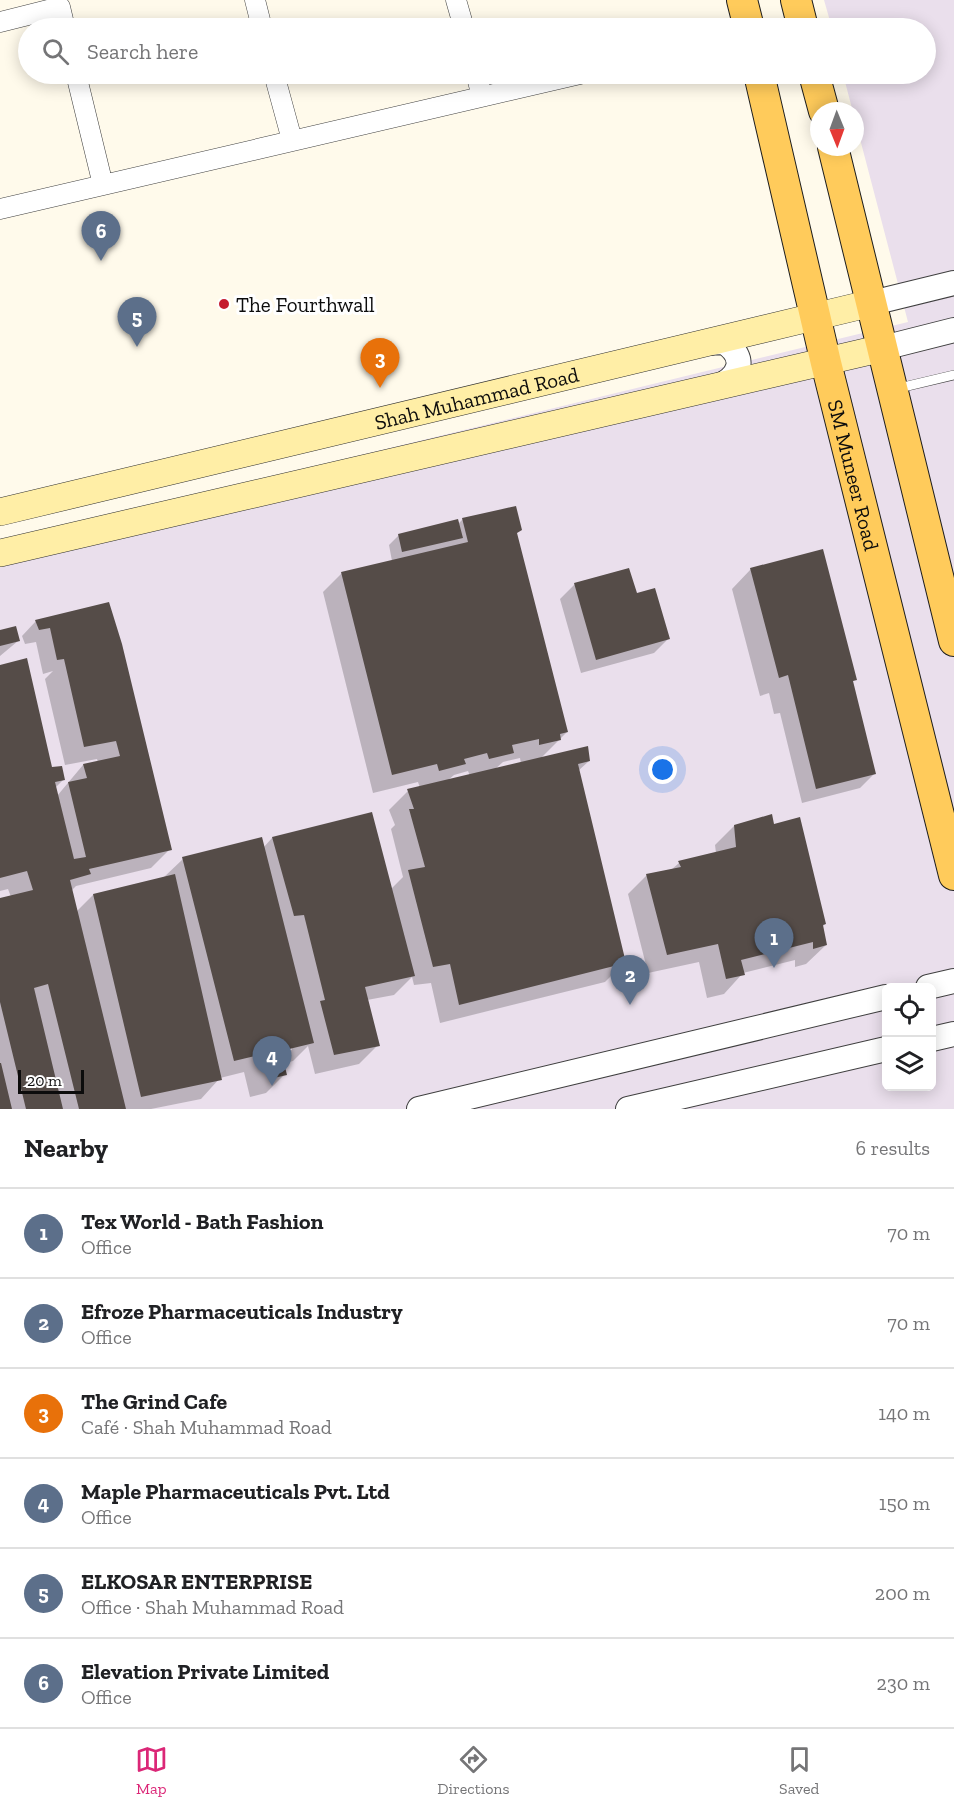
<!DOCTYPE html>
<meta charset="utf-8">
<style>
body{margin:0;font-family:"Zilla Slab",serif;background:#f6f6f6;color:#202124}
.controls{position:absolute;right:18px;bottom:18px;display:grid;overflow:hidden;border-radius:9px;box-shadow:0 3px 15px #0003}
.controls button{width:54px;height:54px;display:grid;place-items:center;padding:0;border:0;border-bottom:2px solid #e0e0e0;background:#fff;color:#202124;font:30px sans-serif}
.compass{position:absolute;left:810px;top:102px;width:54px;height:54px;border-radius:50%;background:#fff;box-shadow:0 3px 15px #0003;rotate:179deg}
.scale{position:absolute;left:18px;bottom:15px;width:66px;box-sizing:border-box;padding-left:6px;border:3px solid #0c0c0c;border-top:0;font-size:16px;line-height:21px;white-space:nowrap;color:#0c0c0c;-webkit-text-stroke:4px #fff;paint-order:stroke}
.you{position:absolute;left:663px;top:770px;width:21px;height:21px;margin:-15px;border:4px solid #fff;border-radius:50%;background:#1a73e8;box-shadow:0 0 0 9px #1a73e833}
.badge{display:grid;place-items:center;width:39px;height:39px;border-radius:50%;background:#db2777;color:#fff;font-size:20px;font-weight:700}
.pin{position:absolute;translate:-50% -50px;filter:drop-shadow(0 2px 3px #0008)}
.pin::after{content:'';position:absolute;top:32px;width:21px;height:18px;background:inherit;clip-path:polygon(0 0,100% 0,50% 100%)}
.list{margin:0;padding:0;list-style:none}
h2{display:flex;justify-content:space-between;align-items:center;height:78px;margin:0;padding:0 24px;font-size:26px}
h2 small{font-size:20px;font-weight:400;color:#757577}
.list li{display:grid;grid-template-columns:39px 1fr auto;gap:18px;align-items:center;box-sizing:border-box;height:90px;padding:0 24px;border-top:2px solid #e0e0e0}
.list b{display:block;font-size:22px;white-space:nowrap}
.list p{margin:0;font-size:20px;white-space:nowrap;color:#757577}
.list em{font-size:20px;font-style:normal;color:#757577}
.icon{flex:none;width:33px;height:33px;fill:none;stroke:currentColor;stroke-width:2;stroke-linecap:round;stroke-linejoin:round}
.map{position:relative;flex:none;width:954px;height:1109px;overflow:hidden}
.search{position:absolute;background:#fff;box-shadow:0 3px 15px #0003;left:18px;right:18px;top:18px;height:66px;display:flex;align-items:center;gap:15px;box-sizing:border-box;padding:0 21px;border-radius:33px;color:#757577;font-size:22px}
.sheet{height:618px;background:#fff}
nav{display:flex;justify-content:space-around;align-items:center;box-sizing:border-box;height:84px;border-top:2px solid #e0e0e0;background:#fff;font-size:16px;color:#757577}
nav a{display:grid;justify-items:center;gap:3px}
nav .on{color:#db2777}
.map>svg:first-child{display:block}
</style>
<div class="map">
<svg width="954" height="1109" viewBox="0 0 954 1109">
<rect width="100%" height="100%" fill="#fffaeb"/>
<!-- industrial -->
<path fill="#eadfec" fill-rule="evenodd" d="M824,0H954V1109H0V543L908,322L843,74H926V28H832ZM886,987H932V1086H886Z"/>
<!-- shadow -->
<path fill="#0003" fill-rule="evenodd" d="M463,519L516,534L567,732L540,759L589,761L578,771L624,963L605,982L440,1023L431,983L414,985L412,977L394,995L367,1000L378,1045L359,1064L315,1074L308,1046L293,1061L282,1064L285,1074L266,1093L250,1097L244,1072L220,1078L201,1099L151,1109H0V900L11,897L8,889L0,891V667L51,768L64,779L55,788L57,796L83,765L98,762L97,759L65,765L45,679L53,671L43,674L36,642L25,644L22,636L36,621L108,604L170,849L151,868L76,886L71,891L76,912L93,895L163,878L183,859L263,848L272,838L390,890L403,877L391,829L395,825L389,810L408,791L420,788L418,782L373,793L323,592L342,573L392,561L389,545L399,535L458,524ZM520,758L521,764L494,770L503,762ZM468,771L470,776L447,781L454,775ZM292,1047V1050L274,1054L273,1051Z
M751,569L855,679L852,682L875,773L860,788L802,803L780,713L774,714L769,693L760,696L732,589Z
M575,584L636,595L668,639L654,653L581,673L560,599Z
M0,632L18,641L0,656Z
M734,826H773L825,924L822,927L826,945L806,964L795,967V960L743,973L724,994L707,998L699,962L648,973L628,894L647,875L671,870L679,863L716,853L715,845Z"/>
<!-- building -->
<path fill="#554c48" d="M516,506L522,530L517,533L568,732L560,734L561,740L539,745V739L512,745L514,753L489,759L487,753L464,759L466,764L439,771L437,764L392,775L341,572L468,542L462,518Z
M458,519L463,538L402,552L398,534Z
M823,549L857,680L853,681L876,774L816,789L788,675L779,678L750,568Z
M629,568L637,593L655,588L670,639L596,660L574,583Z
M109,602L122,644L172,850L89,869L91,874L70,880L126,1109H79L48,984L34,988L63,1109H26L0,1002V898L33,890L27,871L0,878V665L27,658L52,767L62,766L65,780L55,782L74,859L86,857L68,782L87,778L83,764L120,756L116,741L84,747L64,659L57,660L50,628L39,630L35,620Z
M16,626L20,641L0,646V630Z
M588,746L590,761L578,764L626,963L459,1005L450,964L433,967L408,870L425,867L409,809H414L407,789Z
M372,812L415,976L365,987L380,1046L334,1055L320,1001L325,1000L304,915L294,916L272,837Z
M772,814L774,824L800,817L826,924L823,925L827,945L813,949V942L741,960L745,975L726,979L718,944L667,955L646,874L681,867L678,861L736,847L734,825Z
M262,837L314,1043L281,1051L287,1075L269,1079L263,1054L234,1061L182,857Z
M175,874L222,1080L141,1097L93,894Z
M0,1063H1L12,1109H0Z"/>
<g fill="none" stroke-linecap="round" stroke-linejoin="round">
<!-- service casing -->
<g stroke="#3f3f3f" stroke-width="10">
<path id="service" d="M895,389L954,375"/>
</g>
<!-- minor casing -->
<g stroke="#3f3f3f" stroke-width="21">
<path id="minor" d="M255,0L262,28
M456,0L464,28
M0,22L60,7L65,28
M76,74L103,185
M274,74L292,140
M476,74L482,96
M0,209L580,74"/>
</g>
<!-- tertiary casing -->
<g stroke="#3f3f3f" stroke-width="26">
<path id="tertiary" d="M872,303L954,283
M706,343L724,342C748,358 740,377 717,387
M883,348L954,330
M928,987L954,981
M932,1039L954,1034
M419,1109L886,997
M628,1109L886,1049"/>
</g>
<!-- secondary casing -->
<g stroke="#2e2e2e" stroke-width="28">
<g id="secondary">
<path id="s1" d="M0,512L872,303"/>
<path d="M0,553L883,348"/>
</g>
</g>
<!-- primary casing -->
<g stroke="#1d1d1d" stroke-width="32">
<g id="primary">
<path d="M742,0L749,28"/>
<path d="M796,0L803,28"/>
<path id="s2" d="M759,74L826,363L954,875"/>
<path d="M814,74L824,111"/>
<path d="M833,147L954,641"/>
</g>
</g>
<!-- service -->
<use href="#service" stroke="#fff" stroke-width="9"/>
<!-- minor -->
<use href="#minor" stroke="#fff" stroke-width="20"/>
<!-- tertiary -->
<use href="#tertiary" stroke="#fff" stroke-width="24"/>
<!-- secondary -->
<use href="#secondary" stroke="#ffeea6" stroke-width="27"/>
<!-- primary -->
<use href="#primary" stroke="#ffcb5b" stroke-width="30"/>
</g>
<!-- markers -->
<circle fill="#c51c30" stroke="#fff" stroke-width="2" cx="224" cy="304" r="6"/>
<g text-anchor="middle" dominant-baseline="central" stroke-width="6" stroke-linejoin="round" paint-order="stroke">
<!-- poi labels -->
<g font-size="21" fill="#0c0c0c" stroke="#fff" text-anchor="start">
<text x="236" y="304">The Fourthwall</text>
</g>
<!-- street labels -->
<g font-size="21" fill="#0c0c0c" stroke="#fff">
<text stroke="none"><textPath href="#s1" startOffset="490">Shah Muhammad Road</textPath></text>
<text stroke="none"><textPath href="#s2" startOffset="412">SM Muneer Road</textPath></text>
</g>
</g>
</svg>
<div class="controls">
<button><svg class="icon" aria-label="locate" viewBox="0 0 24 24"><circle cx="12" cy="12" r="6"/><path d="M12 2v4M12 18v4M2 12h4M18 12h4"/></svg></button>
<button><svg class="icon" aria-label="layers" viewBox="0 0 24 24"><path d="M12 4l9 5-9 5-9-5zM3 14l9 5 9-5"/></svg></button>
</div>
<svg class="compass" viewBox="-18 -18 36 36"><path d="M0-13l5 13h-10z" fill="#e53935"/><path d="M0 13l5-13h-10z" fill="#757577"/></svg>
<div class="scale">20 m</div>
<div class="you"></div>
<div class="pin badge" style="left:774px;top:968px;background:#5c6f8a">1</div>
<div class="pin badge" style="left:630px;top:1005px;background:#5c6f8a">2</div>
<div class="pin badge" style="left:380px;top:388px;background:#e8710a">3</div>
<div class="pin badge" style="left:272px;top:1086px;background:#5c6f8a">4</div>
<div class="pin badge" style="left:137px;top:347px;background:#5c6f8a">5</div>
<div class="pin badge" style="left:101px;top:261px;background:#5c6f8a">6</div>
<div class="search"><svg class="icon" aria-label="search" viewBox="0 0 24 24"><circle cx="10" cy="10" r="6"/><path d="M15 15l6 6"/></svg>Search here</div>
</div>
<section class="sheet">
<h2>Nearby<small>6 results</small></h2>
<ul class="list">
<li><span class="badge" style="background:#5c6f8a">1</span><div><b>Tex World - Bath Fashion</b><p>Office</p></div><em>70 m</em></li>
<li><span class="badge" style="background:#5c6f8a">2</span><div><b>Efroze Pharmaceuticals Industry</b><p>Office</p></div><em>70 m</em></li>
<li><span class="badge" style="background:#e8710a">3</span><div><b>The Grind Cafe</b><p>Café · Shah Muhammad Road</p></div><em>140 m</em></li>
<li><span class="badge" style="background:#5c6f8a">4</span><div><b>Maple Pharmaceuticals Pvt. Ltd</b><p>Office</p></div><em>150 m</em></li>
<li><span class="badge" style="background:#5c6f8a">5</span><div><b>ELKOSAR ENTERPRISE</b><p>Office · Shah Muhammad Road</p></div><em>200 m</em></li>
<li><span class="badge" style="background:#5c6f8a">6</span><div><b>Elevation Private Limited</b><p>Office</p></div><em>230 m</em></li>
</ul>
</section>
<nav>
<a class="on"><svg class="icon" aria-label="map" viewBox="0 0 24 24"><path d="M3 6l6-2 6 2 6-2v14l-6 2-6-2-6 2zM9 4v14M15 6v14"/></svg>Map</a>
<a><svg class="icon" aria-label="directions" viewBox="0 0 24 24"><path d="M12 3l9 9-9 9-9-9zM9 14v-3h6M13 9l2 2-2 2"/></svg>Directions</a>
<a><svg class="icon" aria-label="saved" viewBox="0 0 24 24"><path d="M7 4h10v16l-5-4-5 4z"/></svg>Saved</a>
</nav>
